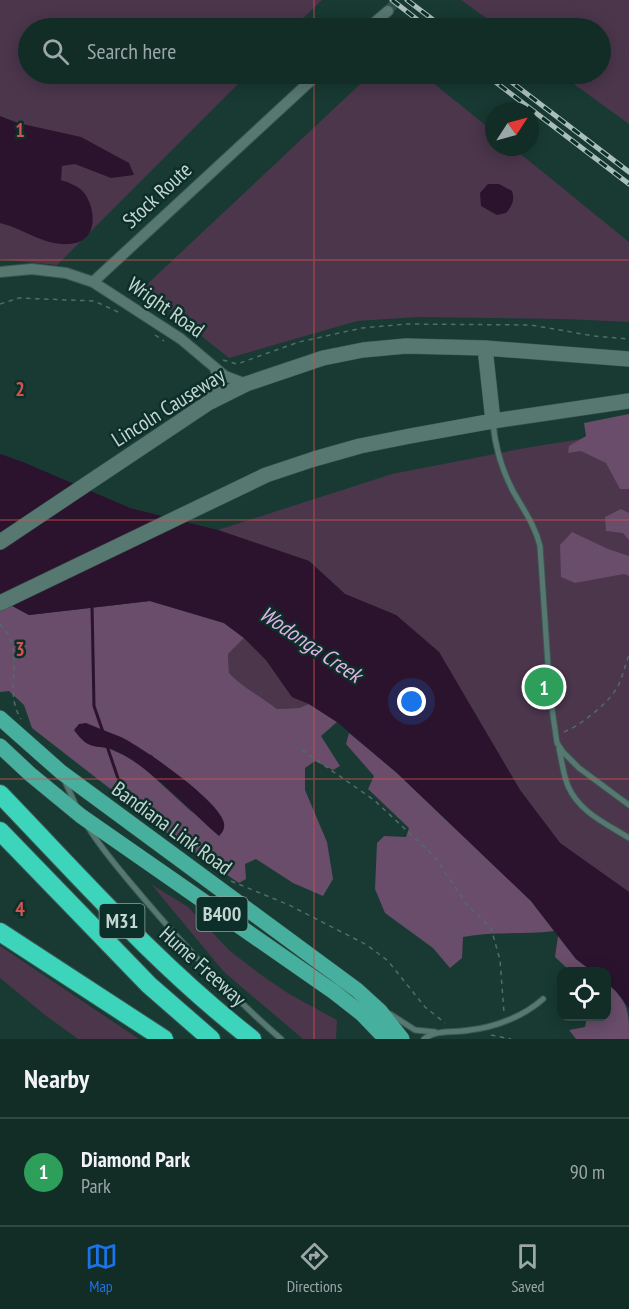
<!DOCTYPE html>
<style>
body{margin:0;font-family:"PT Sans Narrow",sans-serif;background:#1b342e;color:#f1f3f6}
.controls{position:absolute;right:18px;bottom:18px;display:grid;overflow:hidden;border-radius:12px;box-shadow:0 3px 15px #0003}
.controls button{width:54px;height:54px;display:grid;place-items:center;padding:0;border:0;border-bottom:2px solid #314843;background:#122c26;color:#f1f3f6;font:30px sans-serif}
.compass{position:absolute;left:485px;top:102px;width:54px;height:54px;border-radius:50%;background:#122c26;box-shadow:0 3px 15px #0003;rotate:54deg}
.you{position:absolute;left:412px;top:702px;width:21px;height:21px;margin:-15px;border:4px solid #fff;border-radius:50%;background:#1a73e8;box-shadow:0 0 0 9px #1a73e833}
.badge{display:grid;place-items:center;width:39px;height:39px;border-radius:50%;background:#1a73e8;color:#fff;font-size:20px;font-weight:700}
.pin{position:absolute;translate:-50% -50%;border:3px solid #fff;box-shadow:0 2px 6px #0006}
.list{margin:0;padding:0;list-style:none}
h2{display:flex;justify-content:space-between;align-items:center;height:78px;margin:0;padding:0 24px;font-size:26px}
h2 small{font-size:20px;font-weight:400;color:#9ca7a7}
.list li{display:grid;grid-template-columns:39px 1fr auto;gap:18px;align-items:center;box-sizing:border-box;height:108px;padding:0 24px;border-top:2px solid #314843}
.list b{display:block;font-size:22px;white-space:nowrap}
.list p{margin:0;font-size:20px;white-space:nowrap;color:#9ca7a7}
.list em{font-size:20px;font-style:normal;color:#9ca7a7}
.icon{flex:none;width:33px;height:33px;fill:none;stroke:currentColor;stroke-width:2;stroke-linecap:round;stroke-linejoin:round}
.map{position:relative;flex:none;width:629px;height:1039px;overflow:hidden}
.search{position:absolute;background:#122c26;box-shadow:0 3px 15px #0003;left:18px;right:18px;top:18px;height:66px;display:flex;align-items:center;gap:15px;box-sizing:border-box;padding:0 21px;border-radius:33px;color:#9ca7a7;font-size:22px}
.sheet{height:186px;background:#122c26}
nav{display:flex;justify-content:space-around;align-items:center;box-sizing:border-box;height:84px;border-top:2px solid #314843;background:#122c26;font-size:16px;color:#9ca7a7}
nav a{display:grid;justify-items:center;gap:3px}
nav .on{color:#1a73e8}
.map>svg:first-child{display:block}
</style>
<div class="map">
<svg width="629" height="1039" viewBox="0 0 629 1039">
<rect width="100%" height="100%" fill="#183a33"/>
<!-- green -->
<path fill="#4b364c" d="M0,0H322L293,28H28V74H248L57,265L0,259Z
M461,0H629V124L560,74H600V28H500Z
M371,74H422L494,132V147H512L629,242V322L565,319L417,317L357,321L229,358L142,289Z
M619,433L629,470V892L560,843L520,790L439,652L396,615L345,594L309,561L218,530L392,474L525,448Z
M244,638L266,660L292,697L309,704L299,708L277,709C261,696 243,688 229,673L228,654Z
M151,884L188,907L230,951L264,977L291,995L337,1020L336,1039H303L224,972Z
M0,946L139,1039H78L45,1015L0,978Z"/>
<!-- forest -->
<path fill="#694d6a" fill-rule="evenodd" d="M629,414V489H620L606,463L581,451L568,453L569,446L586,436L584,423Z
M621,509L629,513V540L623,533L606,531L605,517Z
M572,532L608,549L629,556V576L624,574L575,583L561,577L560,545Z
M150,601L224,623L244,638L228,654L229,673C243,688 261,696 277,709L299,708L309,704L337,722L321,736L340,766L333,770L315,761L305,768V790L327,842L333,879L323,896L293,883L256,859L245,864L246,879L239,883L180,843L32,728L24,705L9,691L0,692V611L10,605L29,615ZM112,750L152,755L193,813L135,760Z
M349,733L397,773L531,901L554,931C524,935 493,931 463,937L462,958L450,968L433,948L385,913L375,889L377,843L384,836L406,837L409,828L368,789L374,776L346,744Z
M558,936L576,959L592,971H570L555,957Z
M607,983C629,1003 629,1010 629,1039H576L569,1030L585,1027L587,1017L606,1016Z"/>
<!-- water -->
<path fill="#2b132d" d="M0,116L18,123L81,137L129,163L134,175L111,178L75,164L62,166L61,180C70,183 79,186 85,194C97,212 97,242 70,244C44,246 25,229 0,223Z
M488,184H499L512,191C515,200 512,206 506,213L497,215L481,206L480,193Z
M0,454L23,462L130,508L218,530L309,561L345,594L396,615L439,652L520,790L560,843L629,892V1008L616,991L607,983L606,972L592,971L576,959L531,901L397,773L337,722L309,704L292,697L266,660L244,638L224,623L150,601L29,615L0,599Z
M86,723C97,728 109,732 121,737C142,747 220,801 224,823C225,828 223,832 219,836C189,810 152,769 118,752C97,742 91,754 74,730L79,724Z"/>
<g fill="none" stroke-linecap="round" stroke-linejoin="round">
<!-- stream -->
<path stroke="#2b132d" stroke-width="3" d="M92,605L94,706L103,732
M107,746L123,793"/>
<!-- street-tunnel -->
<path stroke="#32514b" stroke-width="10" stroke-dasharray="10 5" stroke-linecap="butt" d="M388,11L397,0"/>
<!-- lane casing -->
<g stroke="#3b5752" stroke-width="7">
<path id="lane" d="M493,423C495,446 502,470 513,491C523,509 535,525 540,546L550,695L557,743L563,752L579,768L629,805
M559,749C562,761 563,774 568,786C579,812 607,824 629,838
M65,781L76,806
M88,827C104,853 125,876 145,900C187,950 232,996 281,1039
M390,1014L415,1030L435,1032
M424,1039C437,1029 455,1033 470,1030C496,1027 524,1016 543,999"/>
</g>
<!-- street casing -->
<g stroke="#3b5752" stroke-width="12">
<path id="street" d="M368,28L388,11
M0,272L32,269L66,273L93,282L181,339L225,376L246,384
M93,282L318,74
M208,403L219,382L215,368"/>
</g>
<!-- secondary casing -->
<g stroke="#3b5752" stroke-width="16">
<path id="secondary" d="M485,348L493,421
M0,542L208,403L246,384L323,358L363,350L406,346L485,348L629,359
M0,603L266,475L314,459L360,446L410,436L493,421L629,401"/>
</g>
<!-- primary casing -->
<g stroke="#3b5752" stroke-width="16">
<path id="primary" d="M0,718L61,772L357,990L380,1011L402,1039
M0,746L30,774L81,816L334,992L362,1014L386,1039"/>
</g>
<!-- highway casing -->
<g stroke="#3b5752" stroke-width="20">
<path id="highway" d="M0,794C81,878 159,967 252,1039
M0,831L149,985L211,1039
M0,932L164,1039"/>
</g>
<!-- path -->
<path stroke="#516d67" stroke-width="1.5" stroke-dasharray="4.5 4.5" stroke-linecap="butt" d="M0,304L19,298L94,301L118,312
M155,335L164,341
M223,360L237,364L299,342L362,328L406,324L531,325L594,336L629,339
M0,624C29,655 1,687 21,719
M564,732C581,725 610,702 618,686C623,676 625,665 629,655
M302,750L374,800L435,857L467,905L491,928L500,960L504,1013
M231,881L289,905L367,945L388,961L425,1007L445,1023
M491,1035L511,1039"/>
<!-- lane -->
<use href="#lane" stroke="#567870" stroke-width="5"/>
<!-- street -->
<use href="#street" stroke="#567870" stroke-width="10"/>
<!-- secondary -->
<use href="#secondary" stroke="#567870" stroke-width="15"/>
<!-- primary -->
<use href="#primary" stroke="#47af9e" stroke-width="15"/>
<!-- highway -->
<use href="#highway" stroke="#3dd4bc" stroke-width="18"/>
<!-- rail casing -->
<g stroke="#abbfba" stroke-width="5">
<path id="rail" d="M392,0L428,28
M407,0L444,28
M485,74L629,184
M501,74L629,172"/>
</g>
<!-- rail -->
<use href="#rail" stroke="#0d2f29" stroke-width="3" stroke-dasharray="9" stroke-linecap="butt"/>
</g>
<!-- grid -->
<path fill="none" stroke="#d25452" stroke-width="1.5" stroke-opacity="0.55" d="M314,0V28M314,74V1039M0,260H629M0,520H629M0,779H629"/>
<g text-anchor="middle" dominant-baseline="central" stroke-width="5" stroke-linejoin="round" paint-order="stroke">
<!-- shield labels -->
<g fill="#0d2f29" stroke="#8da49f" stroke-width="1.5">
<rect x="196.5" y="897" width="51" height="34" rx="4.5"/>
<rect x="99.5" y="904" width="45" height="34" rx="4.5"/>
</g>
<g font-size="20" font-weight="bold" fill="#c4d6d1">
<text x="222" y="914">B400</text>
<text x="122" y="921">M31</text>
</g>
<!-- street labels -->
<g font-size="21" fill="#c4d6d1" stroke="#0d2f29">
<text transform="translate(157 195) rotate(-43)">Stock Route</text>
<text transform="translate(166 307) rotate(35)">Wright Road</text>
<text transform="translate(168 407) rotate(-32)">Lincoln Causeway</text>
<text transform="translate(172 828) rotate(36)">Bandiana Link Road</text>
<text transform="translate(203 966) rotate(42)">Hume Freeway</text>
</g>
<!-- water labels -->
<g font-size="22" font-style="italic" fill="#e2b1e5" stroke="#0d2f29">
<text transform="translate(311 644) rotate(34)">Wodonga Creek</text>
</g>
</g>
<g font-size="20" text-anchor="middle" font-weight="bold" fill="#d25452" stroke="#0d2f29" stroke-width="5" stroke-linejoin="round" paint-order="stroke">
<text x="20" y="137">1</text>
<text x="20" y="396">2</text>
<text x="20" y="656">3</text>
<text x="20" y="916">4</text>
</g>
</svg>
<div class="controls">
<button><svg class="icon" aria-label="locate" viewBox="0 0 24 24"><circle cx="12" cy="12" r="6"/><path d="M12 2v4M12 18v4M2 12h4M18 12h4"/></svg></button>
</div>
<svg class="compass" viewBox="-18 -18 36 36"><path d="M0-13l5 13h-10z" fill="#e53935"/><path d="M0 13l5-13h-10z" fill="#9ca7a7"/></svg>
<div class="you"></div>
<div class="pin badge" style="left:544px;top:687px;background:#2e9e5b">1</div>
<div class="search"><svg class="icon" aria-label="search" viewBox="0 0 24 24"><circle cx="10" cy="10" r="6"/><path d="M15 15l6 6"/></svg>Search here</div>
</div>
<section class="sheet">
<h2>Nearby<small></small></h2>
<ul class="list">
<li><span class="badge" style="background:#2e9e5b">1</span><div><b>Diamond Park</b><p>Park</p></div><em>90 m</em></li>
</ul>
</section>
<nav>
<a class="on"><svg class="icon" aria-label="map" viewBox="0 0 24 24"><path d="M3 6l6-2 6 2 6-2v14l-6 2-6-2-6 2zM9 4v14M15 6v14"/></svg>Map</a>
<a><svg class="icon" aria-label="directions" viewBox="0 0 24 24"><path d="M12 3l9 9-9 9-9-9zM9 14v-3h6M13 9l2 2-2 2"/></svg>Directions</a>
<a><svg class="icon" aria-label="saved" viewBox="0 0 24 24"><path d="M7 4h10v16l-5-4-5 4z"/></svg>Saved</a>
</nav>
